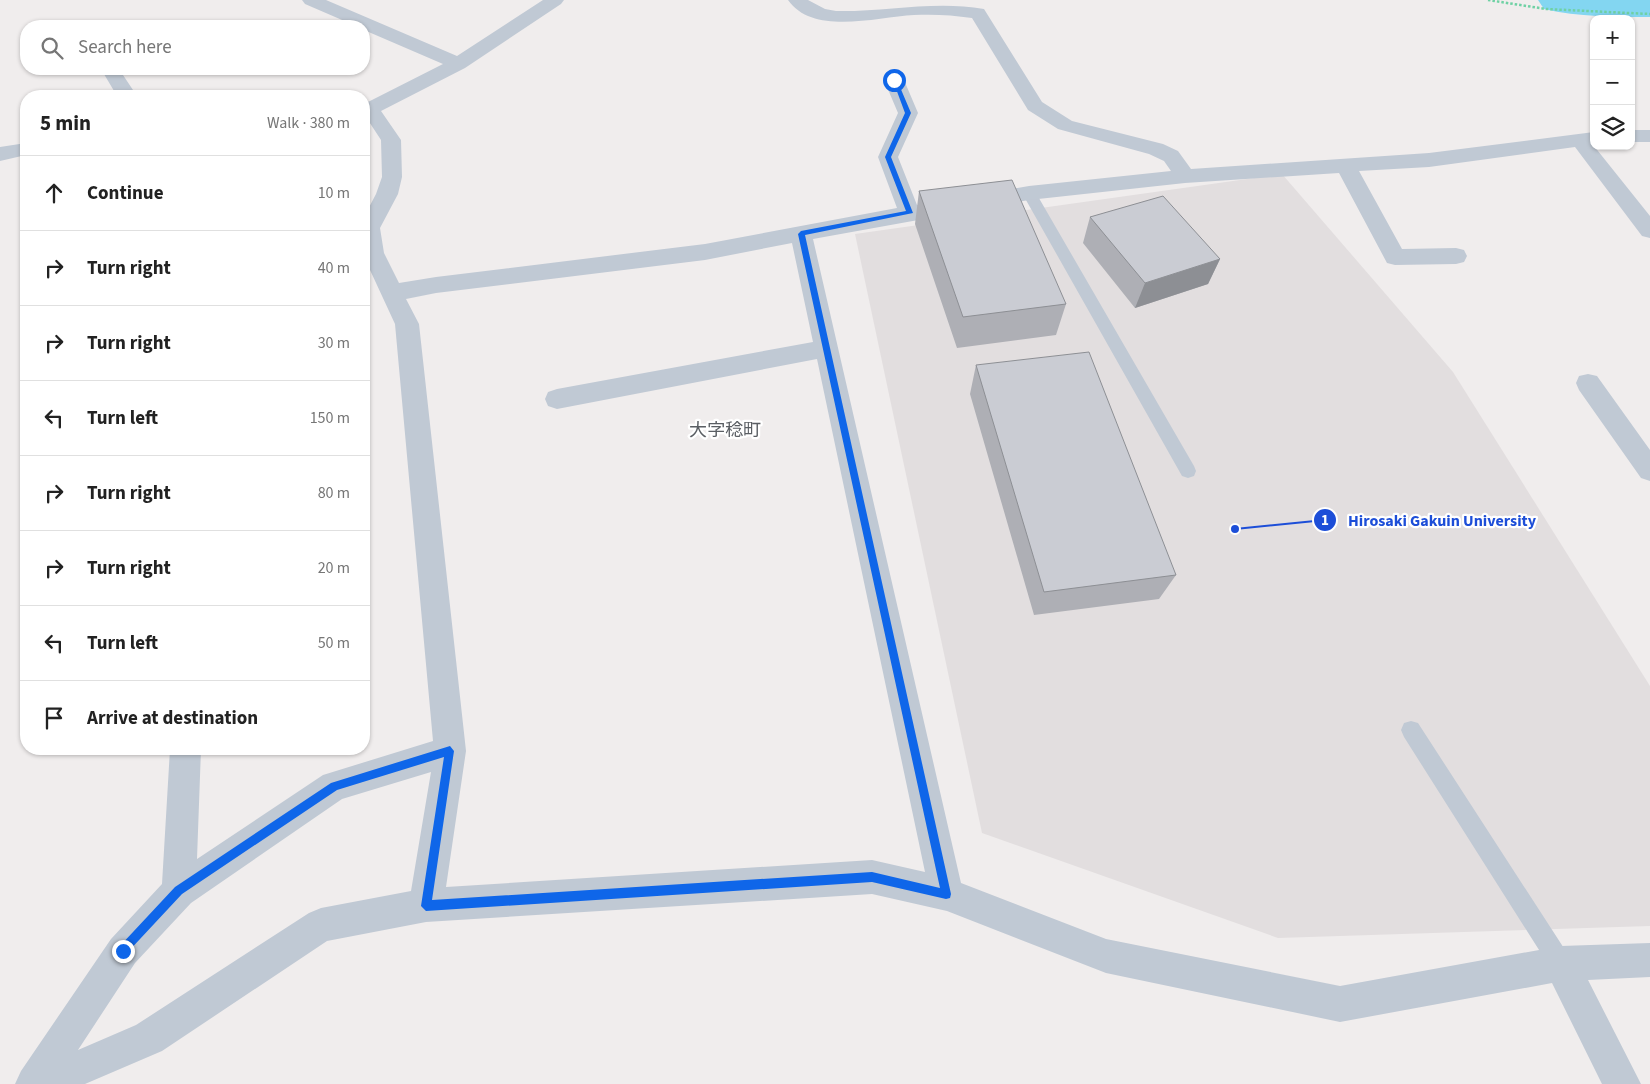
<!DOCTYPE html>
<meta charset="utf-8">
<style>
body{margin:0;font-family:"Source Sans 3","Noto Sans JP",sans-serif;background:#f2f2f2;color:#222}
.controls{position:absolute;right:15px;top:15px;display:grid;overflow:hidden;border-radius:10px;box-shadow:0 1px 4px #0004}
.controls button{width:45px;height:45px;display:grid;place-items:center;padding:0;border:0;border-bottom:1px solid #e0e0e0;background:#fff;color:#222;font:25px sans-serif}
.stop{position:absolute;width:15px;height:15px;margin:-11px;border:4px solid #0f66e9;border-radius:50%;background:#fff}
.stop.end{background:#0f66e9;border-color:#fff;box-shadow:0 1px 5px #0008}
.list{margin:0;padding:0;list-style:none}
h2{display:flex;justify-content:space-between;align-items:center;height:65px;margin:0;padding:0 20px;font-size:21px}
h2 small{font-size:16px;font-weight:400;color:#767676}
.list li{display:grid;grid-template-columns:32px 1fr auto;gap:15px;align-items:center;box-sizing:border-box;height:75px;padding:0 20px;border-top:1px solid #e0e0e0}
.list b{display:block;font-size:19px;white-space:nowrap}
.list em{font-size:16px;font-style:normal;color:#767676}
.icon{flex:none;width:28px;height:28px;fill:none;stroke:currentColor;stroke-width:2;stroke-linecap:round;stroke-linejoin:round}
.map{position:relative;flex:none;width:1650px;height:1084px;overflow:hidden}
.search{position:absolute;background:#fff;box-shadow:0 1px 4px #0004;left:20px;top:20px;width:350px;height:55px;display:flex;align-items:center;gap:12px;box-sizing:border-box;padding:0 18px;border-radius:20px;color:#767676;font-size:19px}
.panel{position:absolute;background:#fff;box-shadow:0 1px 4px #0004;left:20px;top:90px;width:350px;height:665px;border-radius:20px}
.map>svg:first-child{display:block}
</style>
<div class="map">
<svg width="1650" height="1084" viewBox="0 0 1650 1084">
<rect width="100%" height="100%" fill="#f0eded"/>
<!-- education -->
<path fill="#e2dedf" d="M1282,174L1453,372L1650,686V926L1278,938L982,833L855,234Z"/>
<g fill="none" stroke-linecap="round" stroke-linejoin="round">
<!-- river -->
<path fill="#83d6f1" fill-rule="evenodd" d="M1538,0H1650V17C1615,17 1579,17 1544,9Z"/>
<!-- path -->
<path stroke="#6fd1a4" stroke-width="2.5" stroke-dasharray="2.5 2" stroke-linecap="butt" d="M1488,0L1546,9L1650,14"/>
<!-- service -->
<path fill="#c0c9d4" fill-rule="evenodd" d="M1029,189L1034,190L1036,193L1194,466L1196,471L1194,476L1188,478L1182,476L1022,193L1024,190Z
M1411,721L1418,723L1569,956L1572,964L1569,972L1561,975L1553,972L1404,737L1401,730L1404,723Z"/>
<!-- minor -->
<path fill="#c0c9d4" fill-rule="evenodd" d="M302,0H326L457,56L543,0H564L561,4L465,68L381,111L401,140L402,177L398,194L380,228L384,253L399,283L436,277L705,244L897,208L878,157L898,113L884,80L887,76L894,74L901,76L904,80L918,113L898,157L917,205L1029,186L1171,171L1164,161L1149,154L1058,129L1028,110L972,18C953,15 933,14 914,15C877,17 813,36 788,0H808L825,9L836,11C885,12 935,0 984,9L1042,102L1072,121L1163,144L1178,151L1191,169L1429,153L1594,132V146L1650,216V238L1642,236L1575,147L1429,167L1359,171L1402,249L1456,248L1464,250L1467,256L1464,262L1456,264L1395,265L1387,263L1339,173L1185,183L1029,200L813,239L961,883L1106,939L1340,986L1561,946L1650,943V977L1588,980L1641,1084H1602L1552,983L1340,1022L1106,973L947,911L872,894L426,922L327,941L162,1051L85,1084H15L21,1071L111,939L162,884L170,749H201L197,859L323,775L433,741L395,324L364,257V217L376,194L382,177L381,140L364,114V101L368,102L443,64L364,30V26H356L305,4ZM792,243L813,342L557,389L548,392L545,399L548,406L557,409L817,359L925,872L872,860L446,887L466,751L419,324L406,299L436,293L705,260ZM431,772L411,891L321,908L309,913L136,1025L78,1050L135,963L191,903L342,799Z
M101,69H119L137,96H117Z
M1631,130H1650V142H1631Z
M26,143V155L0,161V147Z
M1588,374L1597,376L1650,450V481L1641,478L1579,390L1576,383L1579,376Z"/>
</g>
<!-- wall -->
<path fill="#aeafb5" d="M919,191L1066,304L1056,335L957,348L915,224Z
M1090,217L1220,259L1208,284L1135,308L1083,243Z
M976,365L1176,575L1159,599L1034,615L970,394Z"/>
<!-- shaded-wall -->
<path fill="#8d8f94" d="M1220,259L1208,284L1135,308L1145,283Z"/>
<!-- building -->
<path fill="#caccd3" stroke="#8d8f94" d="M1012,180L1066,304L963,317L919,191Z
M1163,196L1220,259L1145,283L1090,217Z
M1089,352L1176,575L1044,592L976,365Z"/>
<!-- route -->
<path fill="#0f66e9" d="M892,78L897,80L911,113L891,157L913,213L805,235L951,894L950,898L946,899L872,882L426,911L421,906L444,757L337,790L182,894L126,954L123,956L119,954L118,951L119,947L175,887L331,783L450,746L454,751L432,900L872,872L940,888L798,234L801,231L906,211L885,157L905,113Z"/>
<g text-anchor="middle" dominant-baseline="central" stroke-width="4.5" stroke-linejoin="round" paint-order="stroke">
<!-- quarter labels -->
<g font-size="18" fill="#5a5e63" stroke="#fff">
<text x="725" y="430">大字稔町</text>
</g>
</g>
<!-- callouts -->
<path fill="none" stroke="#1d4ed8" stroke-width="2" d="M1235 529L1325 520"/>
<g fill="#1d4ed8" stroke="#fff" stroke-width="2">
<circle cx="1235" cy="529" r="5"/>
<circle cx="1325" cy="520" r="12"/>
</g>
<g font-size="15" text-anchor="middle" font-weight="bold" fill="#fff">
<text x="1325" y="525">1</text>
</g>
<g font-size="16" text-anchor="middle" font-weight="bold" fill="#1d4ed8" stroke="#fff" stroke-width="4.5" stroke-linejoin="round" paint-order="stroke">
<text x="1442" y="526">Hirosaki Gakuin University</text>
</g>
</svg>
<div class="controls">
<button>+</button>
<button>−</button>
<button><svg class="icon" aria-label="layers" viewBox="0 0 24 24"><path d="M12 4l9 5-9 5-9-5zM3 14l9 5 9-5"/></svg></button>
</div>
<div class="stop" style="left:894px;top:80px"></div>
<div class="stop end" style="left:123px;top:951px"></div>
<div class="search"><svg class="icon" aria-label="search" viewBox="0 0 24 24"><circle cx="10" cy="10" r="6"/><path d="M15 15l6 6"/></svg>Search here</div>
<section class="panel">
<h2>5 min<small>Walk · 380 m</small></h2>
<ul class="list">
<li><svg class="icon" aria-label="ahead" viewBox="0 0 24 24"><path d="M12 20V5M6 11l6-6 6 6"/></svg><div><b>Continue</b></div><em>10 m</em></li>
<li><svg class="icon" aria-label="right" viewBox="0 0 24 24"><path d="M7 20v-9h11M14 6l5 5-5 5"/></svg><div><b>Turn right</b></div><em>40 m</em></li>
<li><svg class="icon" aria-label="right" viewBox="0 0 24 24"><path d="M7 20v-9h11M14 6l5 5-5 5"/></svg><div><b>Turn right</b></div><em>30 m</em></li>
<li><svg class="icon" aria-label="left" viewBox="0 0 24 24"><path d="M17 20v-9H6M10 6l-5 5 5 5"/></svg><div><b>Turn left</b></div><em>150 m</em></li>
<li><svg class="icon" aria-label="right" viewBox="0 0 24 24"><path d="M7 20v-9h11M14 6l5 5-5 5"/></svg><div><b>Turn right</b></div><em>80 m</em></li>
<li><svg class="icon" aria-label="right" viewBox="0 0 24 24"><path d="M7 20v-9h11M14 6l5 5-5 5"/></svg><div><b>Turn right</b></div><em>20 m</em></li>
<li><svg class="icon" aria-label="left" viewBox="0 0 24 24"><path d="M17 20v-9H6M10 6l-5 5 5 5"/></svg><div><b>Turn left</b></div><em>50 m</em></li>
<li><svg class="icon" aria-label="arrive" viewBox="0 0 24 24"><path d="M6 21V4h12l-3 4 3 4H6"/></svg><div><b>Arrive at destination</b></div></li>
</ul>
</section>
</div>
